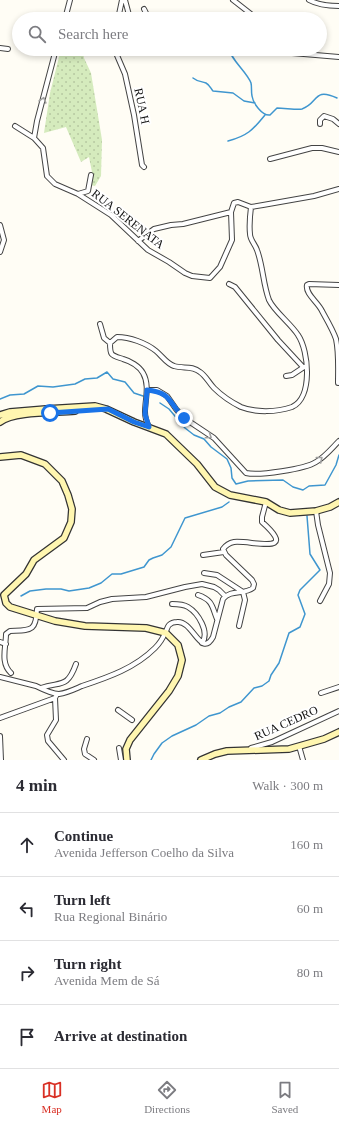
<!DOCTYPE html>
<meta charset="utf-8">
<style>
body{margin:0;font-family:"Times New Roman",serif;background:#f2f2f3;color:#2b2b33}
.stop{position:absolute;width:12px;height:12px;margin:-9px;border:3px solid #1a73e8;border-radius:50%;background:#fff}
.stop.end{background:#1a73e8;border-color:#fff;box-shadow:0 1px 4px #0008}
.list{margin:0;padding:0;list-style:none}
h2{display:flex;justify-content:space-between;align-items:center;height:52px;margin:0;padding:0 16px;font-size:17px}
h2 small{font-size:13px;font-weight:400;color:#7c7c81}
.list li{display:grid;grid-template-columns:26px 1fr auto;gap:12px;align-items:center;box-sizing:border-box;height:64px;padding:0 16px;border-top:1px solid #e1e1e2}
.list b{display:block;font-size:15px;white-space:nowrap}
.list p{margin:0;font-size:13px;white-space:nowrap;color:#7c7c81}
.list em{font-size:13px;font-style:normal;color:#7c7c81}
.icon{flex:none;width:22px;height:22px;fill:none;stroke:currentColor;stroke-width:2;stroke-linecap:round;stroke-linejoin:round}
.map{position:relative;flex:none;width:339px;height:760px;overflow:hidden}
.search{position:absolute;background:#fff;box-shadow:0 2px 6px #0003;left:12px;right:12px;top:12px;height:44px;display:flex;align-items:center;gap:10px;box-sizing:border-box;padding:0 14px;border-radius:22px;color:#7c7c81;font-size:15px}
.sheet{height:308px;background:#fff}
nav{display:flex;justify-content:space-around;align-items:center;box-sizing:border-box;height:56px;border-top:1px solid #e1e1e2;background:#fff;font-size:11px;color:#7c7c81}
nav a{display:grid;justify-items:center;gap:2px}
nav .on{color:#d93025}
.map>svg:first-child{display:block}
</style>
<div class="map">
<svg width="339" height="760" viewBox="0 0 339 760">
<defs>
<pattern id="park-dots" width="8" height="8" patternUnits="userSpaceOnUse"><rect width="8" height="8" fill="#d5ebbd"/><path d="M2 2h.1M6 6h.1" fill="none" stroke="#b6c8a1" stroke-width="1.8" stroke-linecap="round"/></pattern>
</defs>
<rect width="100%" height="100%" fill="#fffdf5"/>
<!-- park -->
<path fill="url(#park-dots)" d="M61,49H82L84,58L91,73L102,140L101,176L95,186L90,185L89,174L92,172L89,157L81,162L66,127L44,133L50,93Z"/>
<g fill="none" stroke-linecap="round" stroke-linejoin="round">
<!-- stream -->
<path stroke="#3f96cf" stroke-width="1.5" d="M230,49C229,58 247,72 251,83C252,87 251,92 252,96C253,103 262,116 270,115L277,108C284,108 298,110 302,109C319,103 313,87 337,98
M193,78C198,82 201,81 206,83C210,85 211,89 213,91L233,93L244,101L255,103
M228,141C247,136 253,130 265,115
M0,399L10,395L24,394L38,386L53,387L75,384L85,379L97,378L107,372L113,379L125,382L134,393L143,396
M160,403L169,409L185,428L194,435L204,439L211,447L227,459L231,468L232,478L236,484L248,481L283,480L293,487L303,490L309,486L325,485L336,465L339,455
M21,596L30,591L46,589H61L69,591L89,588L101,583L112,574H121L144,567L149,560L153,558L162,555L171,547L185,518L222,507L229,502
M151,760L154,754L162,743L172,736L196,725L209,716L220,713L229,707L241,702L254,688L262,686L269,681L271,675L279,663L289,633L300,627L305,614L298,595L300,590L320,570L310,554L307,516"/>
<!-- street casing -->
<g stroke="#444" stroke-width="6">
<path id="street" d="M125,0L129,15L132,19
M233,0L251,14L255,19
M309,0C318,5 328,6 339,6
M144,9L149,19
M65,19L70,0
M118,19L122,0
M0,48L8,49
M116,49V53L125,74L134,115L142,165L144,167
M282,49L292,53L339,57
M320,124V120L324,116L333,119L339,124
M15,126L34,138L43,148L47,176L55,184L78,194L88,191L91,175
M34,138L37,121L56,49
M270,159L312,148H322L339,152
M78,194L111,215L148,250L169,262L185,273L192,276L210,278L220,267L232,240L231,212L234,203L238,202L251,207L263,205L314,196L339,189
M0,225L4,240L0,252
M138,241L154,229L171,225L183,224L231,212
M229,284L235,287L278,340L303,367
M100,324L104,338L110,343
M286,376L292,375L304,367
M338,383C338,369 339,353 336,339C333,330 327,320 322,311C318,302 305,294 307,285L309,284L339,285
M147,390H157L167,396L176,409L184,418L214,438L246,473C259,476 305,469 316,462C325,457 332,448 339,441
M149,427C147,423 145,418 145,412C145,400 150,385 143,373C139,366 130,361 123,359C111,355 110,356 110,343L117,337C130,337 146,343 156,351C162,356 167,364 174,366C183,369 192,365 200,372C206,376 209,383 214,388C222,396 231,402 241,407C256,413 277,412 292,407C313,398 309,351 298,335C291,324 274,311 269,300C263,284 263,266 257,250C255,244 250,240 250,234C249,225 250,215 251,207
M316,511L318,525L330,573L329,584L320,601
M203,555L224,552
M204,573L217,575L243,592L245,600L239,626
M198,595C213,600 212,607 217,619
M172,604C177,604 183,604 188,607C198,613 210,632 202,643
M0,642L6,644
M11,673C0,663 6,647 6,634L10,631C31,630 36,632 37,609L87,608L100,602L112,599L146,597L185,587L202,584L214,587L219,590L225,596
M0,677C12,680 24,683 36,686C42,689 52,694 59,694C67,693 75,689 82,686C109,677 135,668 155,648C159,644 163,638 165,633C167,630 167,627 169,625C171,623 174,622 177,622C193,620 201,659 213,637L223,599C231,589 244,595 253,588L254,584L252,580L226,555L223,549C226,545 229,543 234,542C251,540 300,556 262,522V517L266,502
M41,688C61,681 67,689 76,664
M321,693L339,687
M57,694L55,698L56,720L47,735L48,741L64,760
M118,710L132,720
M0,718L55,698
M0,736L1,760
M87,739L84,749L85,754L94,760
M299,746L303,760
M119,748L121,760
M251,748L272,742L339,711"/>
</g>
<!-- secondary casing -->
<g stroke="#333" stroke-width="8">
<path id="secondary" d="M0,415L10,412L46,409L95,406L106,409L134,422L166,434L197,464L215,487L230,495L266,502L279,510L290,513L316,511L330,507L339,502
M0,422C14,411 57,413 75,411
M0,457L21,455L45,464L62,481L68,495L72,509L71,522L64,538L34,560L26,574L4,595L6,603L10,607L55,621L85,626L146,628L166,633L178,645L182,660L178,676L169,691L130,740L126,749L127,760
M201,760L215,754L227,751L289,749L324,739L339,732"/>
</g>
<!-- street -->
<use href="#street" stroke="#fff" stroke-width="4"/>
<!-- secondary -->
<use href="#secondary" stroke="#fff6b0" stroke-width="5.5"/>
</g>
<!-- one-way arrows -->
<defs><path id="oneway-chevron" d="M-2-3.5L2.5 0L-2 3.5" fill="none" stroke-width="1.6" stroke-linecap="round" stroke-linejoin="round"/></defs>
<g stroke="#a0a0a0">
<use href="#oneway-chevron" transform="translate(43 100) rotate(-74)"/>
<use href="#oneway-chevron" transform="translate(209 436) rotate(35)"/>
<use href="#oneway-chevron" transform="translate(320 459) rotate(-39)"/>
</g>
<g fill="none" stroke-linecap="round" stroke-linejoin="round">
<!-- route -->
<path stroke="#1a73e8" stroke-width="5" d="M50,413L108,409L134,422L149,427L145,414L147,390C171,392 169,403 184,418"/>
</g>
<g text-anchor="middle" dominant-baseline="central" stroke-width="4" stroke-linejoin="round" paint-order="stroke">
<!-- street labels -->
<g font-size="12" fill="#111" stroke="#fff">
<text transform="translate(142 106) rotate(78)">RUA H</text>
<text transform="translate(128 219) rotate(38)">RUA SERENATA</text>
<text transform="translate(286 723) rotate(-24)">RUA CEDRO</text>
</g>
</g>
</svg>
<div class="stop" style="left:50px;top:413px"></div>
<div class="stop end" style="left:184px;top:418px"></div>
<div class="search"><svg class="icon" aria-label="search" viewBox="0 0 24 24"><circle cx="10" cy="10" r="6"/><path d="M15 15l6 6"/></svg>Search here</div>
</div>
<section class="sheet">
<h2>4 min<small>Walk · 300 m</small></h2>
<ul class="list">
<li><svg class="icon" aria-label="ahead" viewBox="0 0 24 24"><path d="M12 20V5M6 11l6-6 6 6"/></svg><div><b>Continue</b><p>Avenida Jefferson Coelho da Silva</p></div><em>160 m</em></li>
<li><svg class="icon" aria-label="left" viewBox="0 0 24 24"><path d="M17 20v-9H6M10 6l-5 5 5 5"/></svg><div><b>Turn left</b><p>Rua Regional Binário</p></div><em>60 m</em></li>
<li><svg class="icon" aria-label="right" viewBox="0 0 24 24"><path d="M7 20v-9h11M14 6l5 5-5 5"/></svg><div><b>Turn right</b><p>Avenida Mem de Sá</p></div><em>80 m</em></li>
<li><svg class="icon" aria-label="arrive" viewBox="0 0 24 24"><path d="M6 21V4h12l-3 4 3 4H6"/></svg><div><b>Arrive at destination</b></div></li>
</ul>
</section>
<nav>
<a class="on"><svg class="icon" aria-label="map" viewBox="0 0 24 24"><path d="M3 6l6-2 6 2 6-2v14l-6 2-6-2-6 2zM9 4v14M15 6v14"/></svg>Map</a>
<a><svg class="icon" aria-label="directions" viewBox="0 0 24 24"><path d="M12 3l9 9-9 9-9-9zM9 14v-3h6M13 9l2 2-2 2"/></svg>Directions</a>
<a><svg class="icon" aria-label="saved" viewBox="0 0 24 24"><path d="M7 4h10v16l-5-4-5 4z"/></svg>Saved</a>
</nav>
